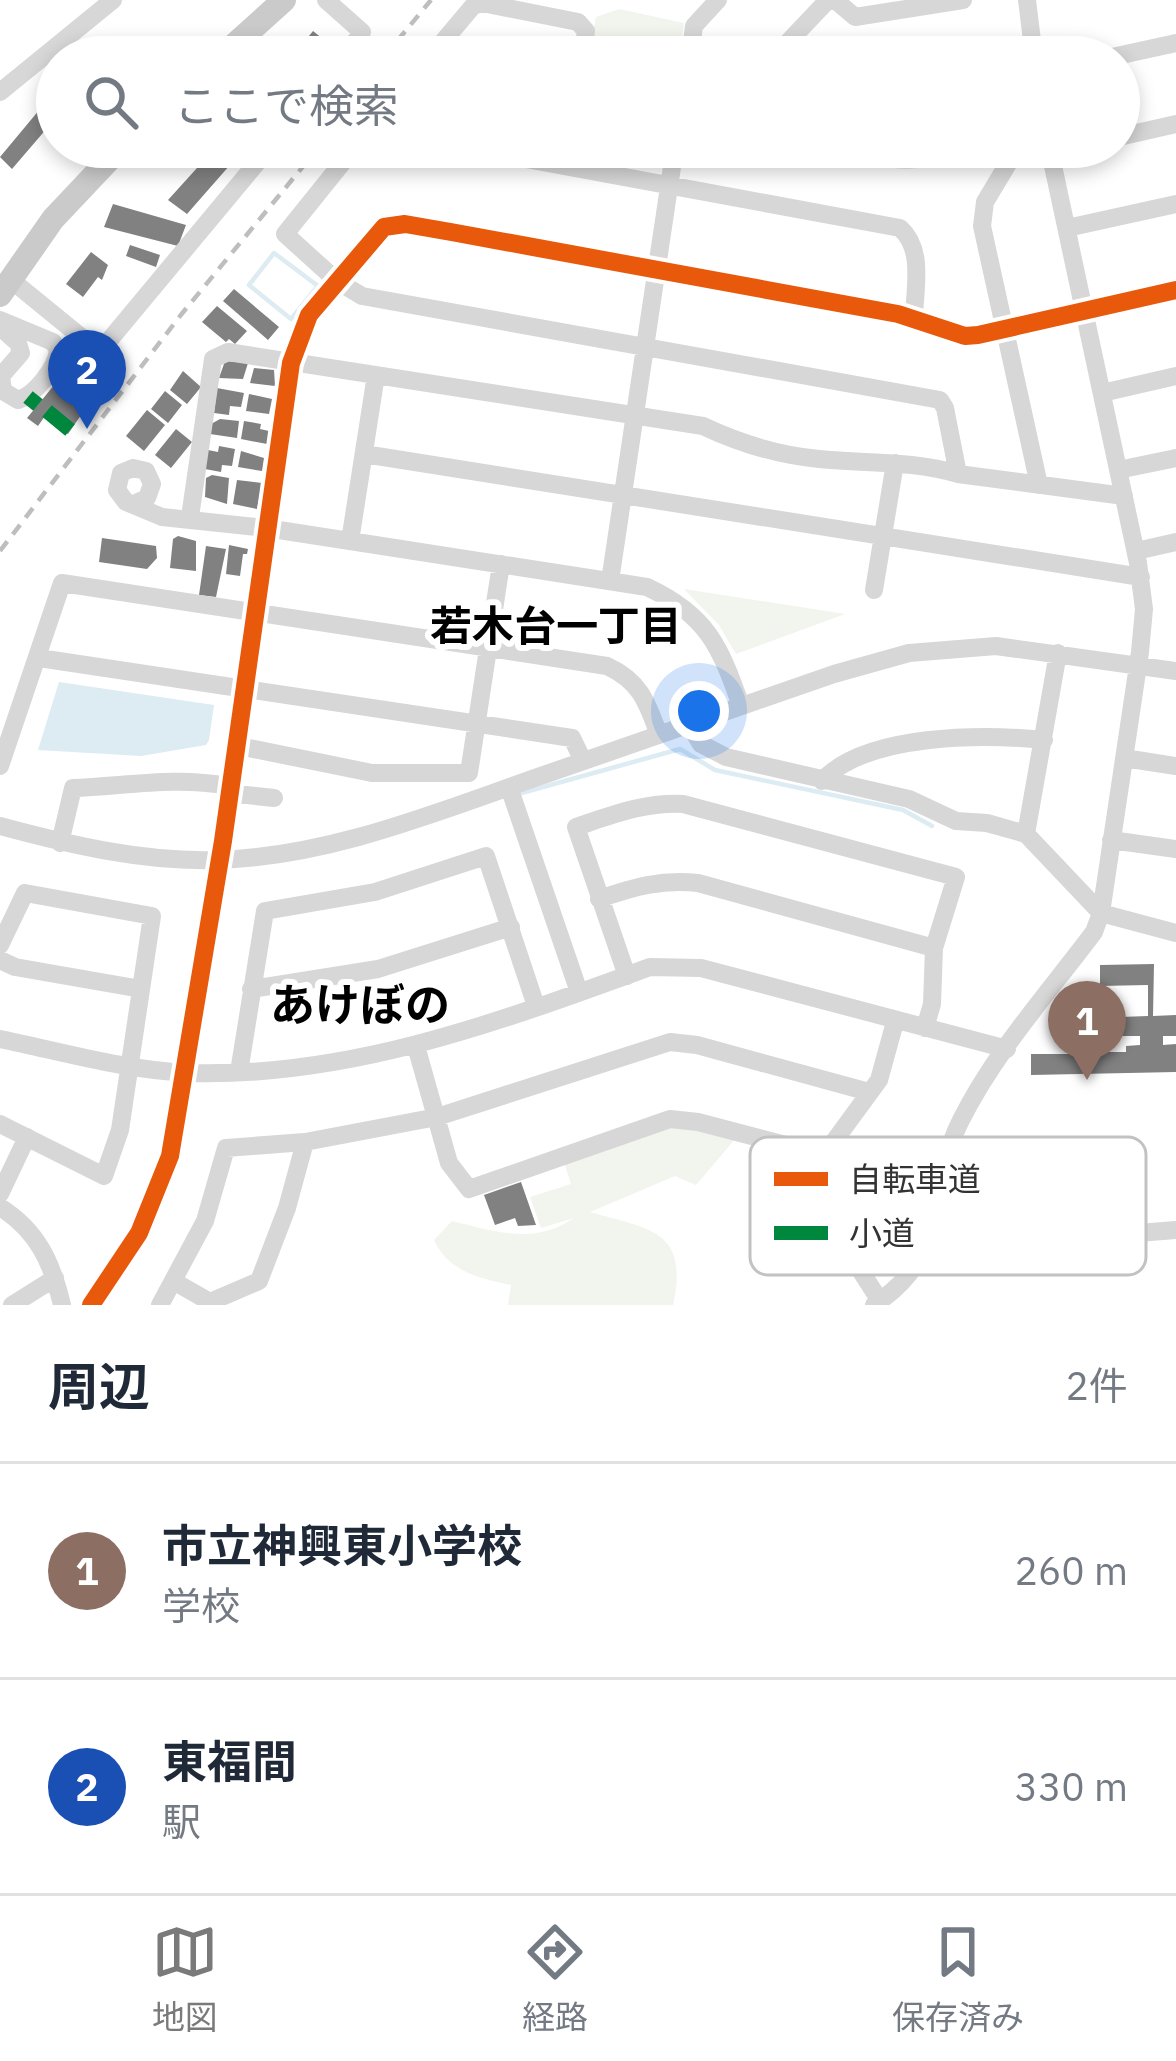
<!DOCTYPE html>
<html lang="ja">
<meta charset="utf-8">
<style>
body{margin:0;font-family:"IBM Plex Sans","Noto Sans JP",sans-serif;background:#f2f2f3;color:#1f2937}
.you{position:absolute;left:699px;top:711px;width:42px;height:42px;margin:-30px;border:9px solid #fff;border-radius:50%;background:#1a73e8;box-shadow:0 0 0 18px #1a73e833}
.badge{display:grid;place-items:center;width:78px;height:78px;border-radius:50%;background:#7a7a7a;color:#fff;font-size:39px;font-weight:700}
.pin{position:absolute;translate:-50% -99px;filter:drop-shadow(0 3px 6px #0008)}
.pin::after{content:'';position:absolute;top:63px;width:42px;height:36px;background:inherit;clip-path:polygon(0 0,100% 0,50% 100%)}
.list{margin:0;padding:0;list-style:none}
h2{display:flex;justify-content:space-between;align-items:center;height:156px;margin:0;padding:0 48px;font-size:51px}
h2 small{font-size:39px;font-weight:400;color:#747a83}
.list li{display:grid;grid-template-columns:78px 1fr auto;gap:36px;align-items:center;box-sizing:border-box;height:216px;padding:0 48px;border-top:3px solid #e0e1e3}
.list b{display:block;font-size:45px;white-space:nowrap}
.list p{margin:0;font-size:39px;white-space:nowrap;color:#747a83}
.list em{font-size:39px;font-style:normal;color:#747a83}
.icon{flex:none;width:66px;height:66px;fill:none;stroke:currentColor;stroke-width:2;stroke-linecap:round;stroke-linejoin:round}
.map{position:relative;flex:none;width:1176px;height:1305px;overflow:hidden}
.search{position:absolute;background:#fff;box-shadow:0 6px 18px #0003;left:36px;right:36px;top:36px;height:132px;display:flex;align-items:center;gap:30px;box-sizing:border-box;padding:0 42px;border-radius:66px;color:#747a83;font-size:45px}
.sheet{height:588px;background:#fff}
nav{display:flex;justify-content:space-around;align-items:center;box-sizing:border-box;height:168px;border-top:3px solid #e0e1e3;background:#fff;font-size:33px;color:#747a83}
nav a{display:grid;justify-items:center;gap:6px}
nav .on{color:#7a7a7a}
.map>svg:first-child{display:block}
</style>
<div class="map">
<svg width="1176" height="1305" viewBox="0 0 1176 1305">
<rect width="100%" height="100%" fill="#fff"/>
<!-- green -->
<path fill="#f1f5ed" d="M619,9L684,23L679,57H588L596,17Z
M684,589L845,614L736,654L719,625Z
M680,1126L736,1138L696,1185L675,1176L590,1212C648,1229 690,1229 673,1305H508L511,1285C479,1278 449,1272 434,1240L452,1221C496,1232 535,1245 574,1218L541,1228L530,1197L571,1184L564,1162L642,1132Z"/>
<!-- water -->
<path fill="#ddebf3" d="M59,682L214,705L209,740L206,745L141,756L38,750Z"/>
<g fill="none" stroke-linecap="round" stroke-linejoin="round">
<!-- stream -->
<path stroke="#ddebf3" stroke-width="4.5" d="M274,253L318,286L291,319L249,285Z
M518,794L680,749L715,770L903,810L932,826"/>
</g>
<!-- building -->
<path fill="#818181" d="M313,31L333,47L325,57H292Z
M40,109L54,120L12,169L0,157Z
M216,147H237L232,153L237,157L187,214L168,200Z
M113,204L186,225L178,246L104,227Z
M130,245L160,255L156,267L126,256Z
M91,252L108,265L102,280L98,277L83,297L66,284Z
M234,289L279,327L268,340L223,301Z
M217,306L247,331L235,344L229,339L226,342L202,322Z
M225,361L248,363L243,379L219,378Z
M254,368L274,370L275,386L250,383Z
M183,371L201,387L187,404L170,390Z
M60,378L90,402L68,434L45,416L38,426L27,418Z
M217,388L244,393L241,407L230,406L229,415L214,413Z
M165,391L182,405L168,423L151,409Z
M249,394L272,399L269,414L246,411Z
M147,410L165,425L144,451L126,436Z
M220,419L239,421L237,438L210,434L211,424Z
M244,421L261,424L260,429L269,431L267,444L241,439Z
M176,429L192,442L171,468L155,455Z
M219,446L235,449L232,466L222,465L221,472L205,469L208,450L218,452Z
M241,451L264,458L262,471L238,467Z
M212,475L229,478L227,504L205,497L206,478Z
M237,480L262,483L257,509L233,504Z
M178,536L196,541V571L170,568L173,539Z
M102,538L156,546L157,558L147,569L99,562Z
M229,545L248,549L247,554H243L240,576L226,574Z
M206,546L226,549L216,597L199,595Z
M1154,964L1153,1016L1176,1015V1036H1163V1045L1176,1044V1072L1031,1075V1054H1070V1047L1104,1046V1052H1126V1046L1140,1045V1036H1121L1120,1017L1148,1016V985L1100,986V965Z
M521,1182L536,1225L518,1226L515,1218L495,1225L484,1195Z"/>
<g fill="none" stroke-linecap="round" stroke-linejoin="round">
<!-- minor -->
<path stroke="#d7d7d7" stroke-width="18" d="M326,0L362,32L344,57
M835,0L855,17L963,0
M1027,0L1034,57
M430,57L473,6L482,3L578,22L586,31L582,57
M690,57L694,26L718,0
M774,57L828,0
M1112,57L1176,43
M0,92L113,0
M1119,137L1176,124
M355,147L285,234L337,281L362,296L940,400L945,408L958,474
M462,147L900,228C924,249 915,287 914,317
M856,147C895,172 951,153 996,147
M1018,147L985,202L982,226L1039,485
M1067,228L1176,204
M10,279L97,350L102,349L270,147
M0,320L53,342L58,350C56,368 35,395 18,400L3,391L1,376L21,353L18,343L0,327
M1102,393L1176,376
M364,454L1141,577
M1118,470L1176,458
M134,504L147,498L152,484L146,471L133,468L121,473L117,490L126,502L162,517L266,528L647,587C707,615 720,646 741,706
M190,517L213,359L228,352L703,426C741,444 777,455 819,459C866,464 912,460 958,474L1124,496
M350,541L376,375
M1136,551L1176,542
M610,581L675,147
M874,590L895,463
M1058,653L1026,834L1101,913L1176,933
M39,658L572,738L583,761
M689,724L701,744L726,757L909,799L956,821L987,823L1026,834
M234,745L372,773H469L501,564
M1124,758L1176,766
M0,766L62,583L607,666C640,681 647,702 659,735
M822,781C866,733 984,734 1044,740
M509,787L579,992
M228,793L274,798
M0,826C70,845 143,862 216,860C325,857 430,815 532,779C633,744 733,709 834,674L909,653L996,646L1176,671
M1111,840L1176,849
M60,843L73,788C126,786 176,776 228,786
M599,899C634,887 661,879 698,883L934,948L956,877L683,804C645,802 612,815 576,827L627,976
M0,945L25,893L152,916L120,1130L104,1176L0,1124
M0,960L15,967L141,989
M251,989L378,969L511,927
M925,1028L932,1004L934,948
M0,1039C59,1051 129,1071 189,1073C350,1078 501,1021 650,967L701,968L1007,1049
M416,1046L449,1163L469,1189L670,1119L698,1122L824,1155L879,1080L895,1022
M239,1072L265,911L375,892L486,856L536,1006
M0,1194L27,1137
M0,1207C38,1231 52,1263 62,1305
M933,1234L1038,1241L1176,1230
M855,1262L880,1301
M175,1282L210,1302L259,1281L287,1208L305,1142
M12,1305L55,1278
M91,1305L139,1233L170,1156L223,841L291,363L309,315L384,227L405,224L451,232L898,314L965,336L978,335L1176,290
M160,1305L205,1221L226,1148L305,1142L437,1117L670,1042L697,1045L869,1092
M874,1305C954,1252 924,1193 961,1120C995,1052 1049,992 1094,932L1101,913L1140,652L1144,609L1138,563L1049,147"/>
<!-- major -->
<path stroke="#cacaca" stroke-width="24" d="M221,57L284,0
M0,295L53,219L121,147"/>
<!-- rail -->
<path stroke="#bebebe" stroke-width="4.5" stroke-dasharray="12 9" stroke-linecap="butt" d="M384,57L431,0
M0,551L180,316L319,147"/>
<!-- quiet -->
<path stroke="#00873e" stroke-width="15" stroke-dasharray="30 15" stroke-linecap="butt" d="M28,397L38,405
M47,411L70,430"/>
<!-- cycleway casing -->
<g stroke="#fff" stroke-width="26">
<path id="cycleway" d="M91,1305L139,1233L170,1156L223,841L291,363L309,315L384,227L405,224L451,232L898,314L965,336L978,335L1176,290"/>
</g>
<!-- cycleway -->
<use href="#cycleway" stroke="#e8590c" stroke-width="18"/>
</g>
<g text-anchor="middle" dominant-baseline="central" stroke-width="12" stroke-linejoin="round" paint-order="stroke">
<!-- neighbourhood labels -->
<g font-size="42" font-weight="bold" fill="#000" stroke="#fff">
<text x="556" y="625">若木台一丁目</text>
</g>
<!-- quarter labels -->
<g font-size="45" font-weight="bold" fill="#000" stroke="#fff">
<text x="360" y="1004">あけぼの</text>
</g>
</g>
<!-- legend -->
<rect x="750" y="1137" width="396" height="138" rx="18" fill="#fff" stroke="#c2c2c2" stroke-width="3"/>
<rect x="774" y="1172" width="54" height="14" fill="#e8590c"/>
<rect x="774" y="1226" width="54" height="14" fill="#00873e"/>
<g font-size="33" fill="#333">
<text x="849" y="1191">自転車道</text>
<text x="849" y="1245">小道</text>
</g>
</svg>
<div class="you"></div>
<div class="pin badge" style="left:1087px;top:1080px;background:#8d6e63">1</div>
<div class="pin badge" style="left:87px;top:429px;background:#1a4fb4">2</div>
<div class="search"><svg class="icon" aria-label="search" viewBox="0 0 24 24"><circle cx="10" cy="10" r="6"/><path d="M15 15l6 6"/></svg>ここで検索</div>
</div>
<section class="sheet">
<h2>周辺<small>2件</small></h2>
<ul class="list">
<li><span class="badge" style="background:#8d6e63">1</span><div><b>市立神興東小学校</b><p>学校</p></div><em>260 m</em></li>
<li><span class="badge" style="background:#1a4fb4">2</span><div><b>東福間</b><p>駅</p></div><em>330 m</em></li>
</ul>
</section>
<nav>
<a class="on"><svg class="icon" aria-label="map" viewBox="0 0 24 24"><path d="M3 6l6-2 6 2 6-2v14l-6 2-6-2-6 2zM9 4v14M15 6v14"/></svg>地図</a>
<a><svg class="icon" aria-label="directions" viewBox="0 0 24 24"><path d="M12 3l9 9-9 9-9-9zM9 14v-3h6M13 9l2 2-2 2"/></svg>経路</a>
<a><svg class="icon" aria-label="saved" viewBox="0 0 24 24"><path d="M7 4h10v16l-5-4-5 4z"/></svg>保存済み</a>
</nav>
